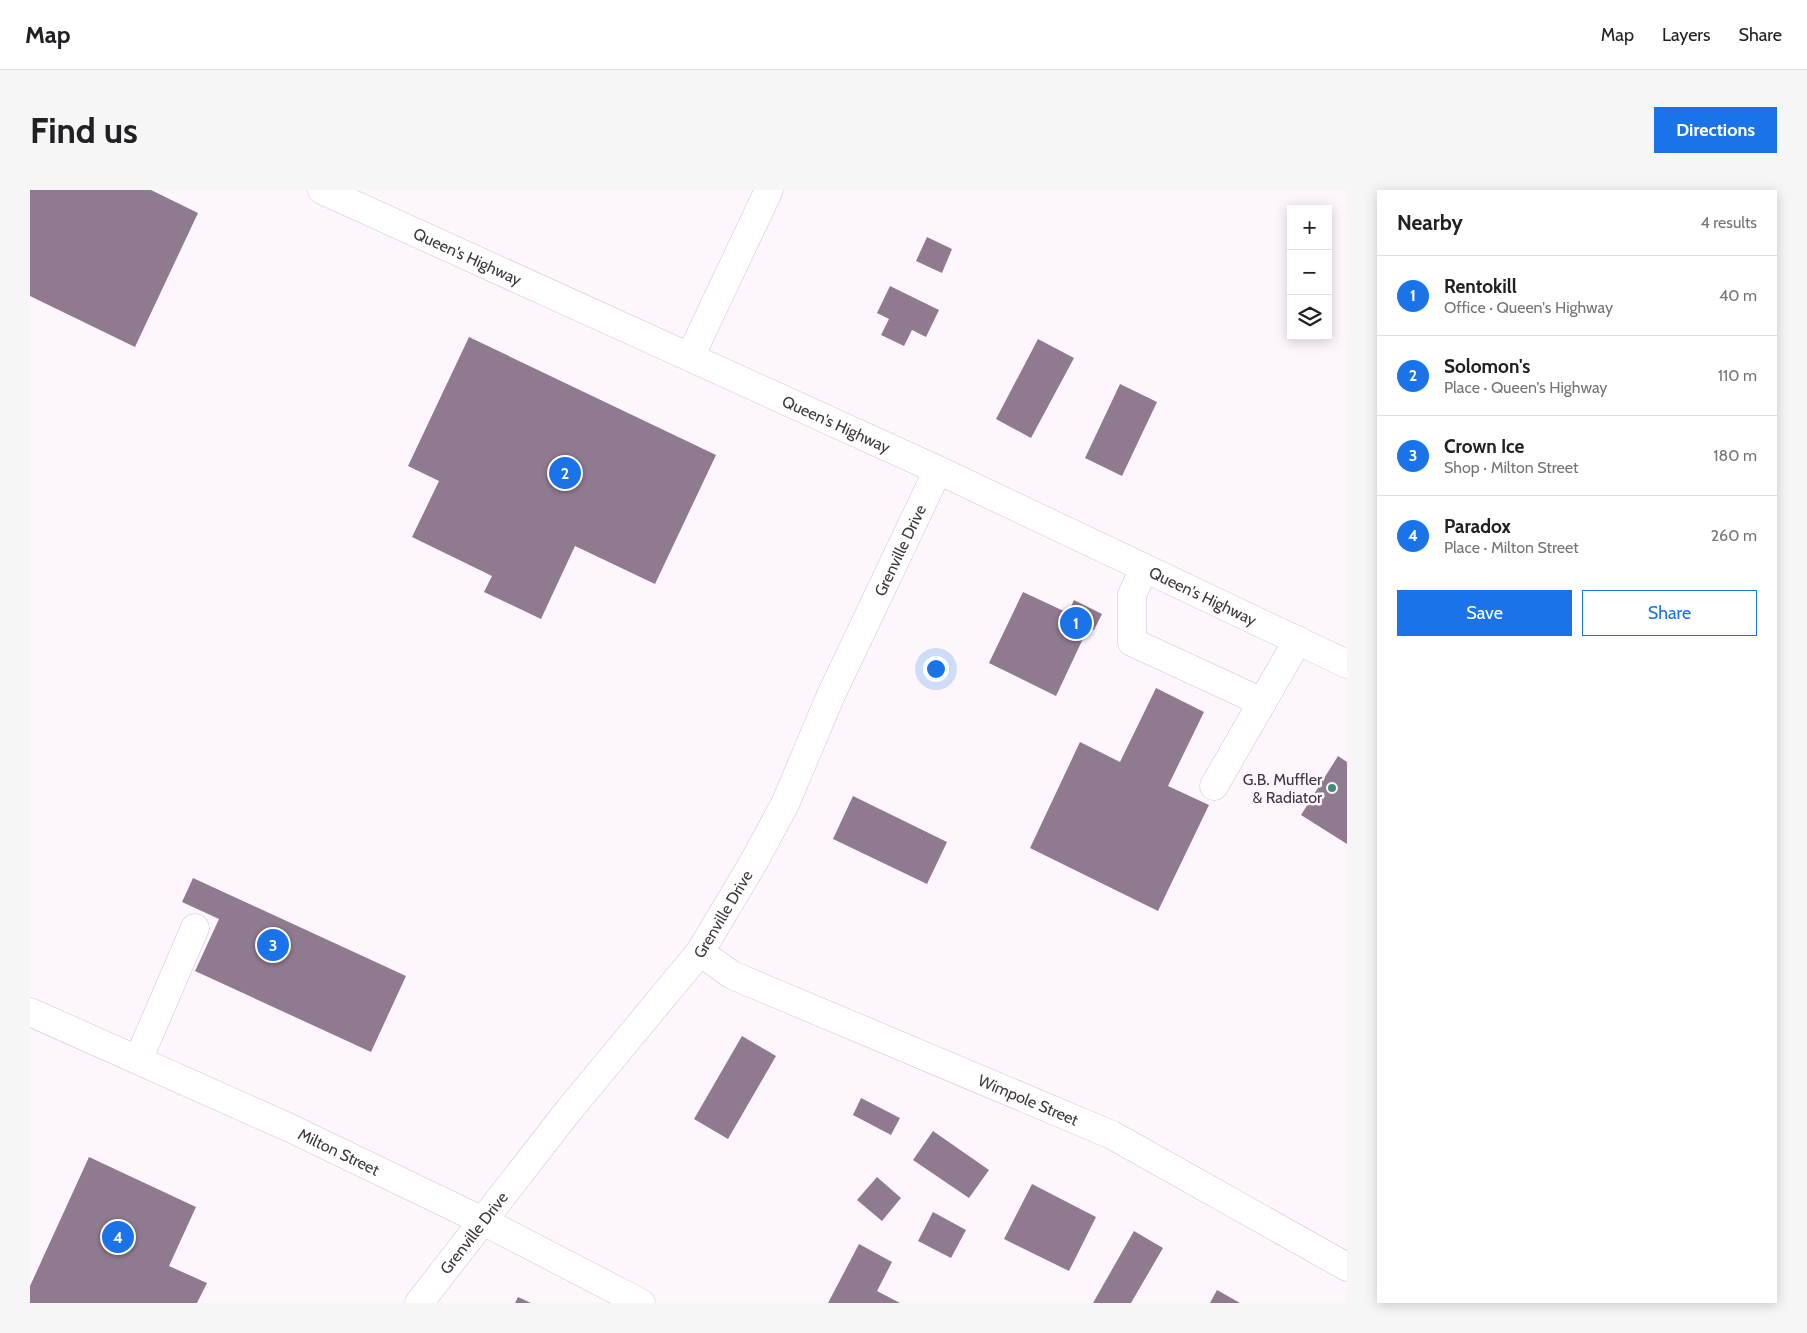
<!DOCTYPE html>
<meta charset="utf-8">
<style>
body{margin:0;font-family:Cabin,sans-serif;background:#f6f6f6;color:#202124}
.controls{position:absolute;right:15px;top:15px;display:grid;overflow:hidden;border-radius:0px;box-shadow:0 2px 12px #0003}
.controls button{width:45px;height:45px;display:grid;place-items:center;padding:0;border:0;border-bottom:1px solid #e0e0e0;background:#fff;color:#202124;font:25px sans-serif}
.you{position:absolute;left:905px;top:478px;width:18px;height:18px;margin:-12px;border:4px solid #fff;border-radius:50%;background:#1a73e8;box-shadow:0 0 0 8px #1a73e833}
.badge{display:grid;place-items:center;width:32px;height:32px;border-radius:50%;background:#1a73e8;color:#fff;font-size:16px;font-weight:700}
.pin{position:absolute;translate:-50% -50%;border:2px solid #fff;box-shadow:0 1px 5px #0006}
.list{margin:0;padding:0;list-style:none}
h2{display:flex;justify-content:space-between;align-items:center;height:65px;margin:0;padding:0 20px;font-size:21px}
h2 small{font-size:16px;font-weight:400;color:#757577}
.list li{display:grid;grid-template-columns:32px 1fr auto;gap:15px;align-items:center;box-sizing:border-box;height:80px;padding:0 20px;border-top:1px solid #e0e0e0}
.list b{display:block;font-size:19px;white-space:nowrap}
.list p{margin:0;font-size:16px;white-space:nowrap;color:#757577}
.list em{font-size:16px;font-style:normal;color:#757577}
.actions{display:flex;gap:10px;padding:15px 20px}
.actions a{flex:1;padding:11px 0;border:1px solid #1a73e8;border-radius:0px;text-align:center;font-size:18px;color:#1a73e8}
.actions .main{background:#1a73e8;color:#fff}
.icon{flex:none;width:28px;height:28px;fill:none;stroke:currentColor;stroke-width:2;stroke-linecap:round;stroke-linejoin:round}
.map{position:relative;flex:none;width:1317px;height:1113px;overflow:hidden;border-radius:0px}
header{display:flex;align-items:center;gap:30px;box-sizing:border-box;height:70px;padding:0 25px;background:#fff;border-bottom:1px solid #e0e0e0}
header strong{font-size:24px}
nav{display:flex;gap:28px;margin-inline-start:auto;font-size:18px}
.intro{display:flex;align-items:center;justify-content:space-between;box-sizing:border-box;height:120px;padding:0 30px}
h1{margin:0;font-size:35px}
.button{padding:12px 22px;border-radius:0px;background:#1a73e8;color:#fff;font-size:18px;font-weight:700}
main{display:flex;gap:30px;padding:0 30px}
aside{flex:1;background:#fff;border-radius:0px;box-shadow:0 2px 12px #0003}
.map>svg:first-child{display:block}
</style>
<header>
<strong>Map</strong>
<nav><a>Map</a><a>Layers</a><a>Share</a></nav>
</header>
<div class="intro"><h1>Find us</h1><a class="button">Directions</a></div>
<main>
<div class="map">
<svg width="1317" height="1113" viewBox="0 0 1317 1113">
<rect width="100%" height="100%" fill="#fdf7fd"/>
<!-- building -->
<path fill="#907a90" d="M0,0H121L168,23L105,157L0,106Z
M897,47L922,59L912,83L886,71Z
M860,96L909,120L896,147L882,140L874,156L851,145L859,129L847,123Z
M439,147L686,265L625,394L545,356L511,429L454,402L462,386L382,347L409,291L378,276Z
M1008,149L1044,168L1001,248L966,229Z
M1090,194L1127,212L1092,286L1055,268Z
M993,402L1038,423L1044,410L1072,424L1064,440L1058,438L1026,506L959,473Z
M1126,498L1174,522L1138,596L1179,615L1128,721L1000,658L1050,552L1090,572Z
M1308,566L1317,572V654L1271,625Z
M823,606L917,652L897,694L803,649Z
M163,688L376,786L341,862L165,781L189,729L152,712Z
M712,846L746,866L698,949L664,929Z
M831,908L870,928L861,945L823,925Z
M903,941L959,980L939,1008L883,970Z
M59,967L166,1017L139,1076L177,1093L167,1113H0V1096Z
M847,987L871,1008L852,1031L827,1010Z
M1002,994L1066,1027L1039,1081L974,1049Z
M903,1022L936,1040L921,1068L888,1051Z
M1104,1041L1133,1058L1101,1113H1063Z
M829,1054L862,1072L847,1101L870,1113H798Z
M1187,1100L1210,1113H1180Z
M488,1107L501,1113H485Z"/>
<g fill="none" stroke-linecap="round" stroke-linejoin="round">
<!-- minor casing -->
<g stroke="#d8bfd8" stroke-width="29">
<g id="minor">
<path d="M660,167L739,0"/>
<path d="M1114,378L1102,405V452L1232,512"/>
<path d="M1184,596L1268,450"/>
<path id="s1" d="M670,762L702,785L1082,945L1317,1077"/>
<path id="s2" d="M0,822L260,938L453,1031L611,1113"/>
<path d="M108,870L165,738"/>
<path id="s3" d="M389,1113L539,920L670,762L722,675L755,614L801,505L908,280"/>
</g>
</g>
<!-- major casing -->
<g stroke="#d8bfd8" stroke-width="29">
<g id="major">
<path id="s4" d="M292,0L908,280L1317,474"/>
</g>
</g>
<!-- minor -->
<use href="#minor" stroke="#fff" stroke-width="28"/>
<!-- major -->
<use href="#major" stroke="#fff" stroke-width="28"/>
</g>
<!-- markers -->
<circle fill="#46897b" stroke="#fdf7fd" stroke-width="2" cx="1302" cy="598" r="5"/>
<g text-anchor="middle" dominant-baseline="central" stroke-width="5" stroke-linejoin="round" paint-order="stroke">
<!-- street labels -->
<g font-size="16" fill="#403640" stroke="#fdf7fd">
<text stroke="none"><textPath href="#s4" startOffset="160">Queen's Highway</textPath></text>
<text stroke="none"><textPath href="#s4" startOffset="565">Queen's Highway</textPath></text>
<text stroke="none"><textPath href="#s3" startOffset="899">Grenville Drive</textPath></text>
<text stroke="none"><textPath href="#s4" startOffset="970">Queen's Highway</textPath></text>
<text stroke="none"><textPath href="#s3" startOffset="494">Grenville Drive</textPath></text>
<text stroke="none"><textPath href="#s1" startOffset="361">Wimpole Street</textPath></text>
<text stroke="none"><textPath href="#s2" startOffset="339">Milton Street</textPath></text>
<text stroke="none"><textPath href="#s3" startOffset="89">Grenville Drive</textPath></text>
</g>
<!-- poi labels -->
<g font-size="16" fill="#403640" stroke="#fdf7fd" text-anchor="end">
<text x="1292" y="589">G.B. Muffler<tspan x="1292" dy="18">&amp; Radiator</tspan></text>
</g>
</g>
</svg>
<div class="controls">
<button>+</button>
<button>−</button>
<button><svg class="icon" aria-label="layers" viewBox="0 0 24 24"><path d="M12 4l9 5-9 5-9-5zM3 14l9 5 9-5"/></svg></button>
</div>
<div class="you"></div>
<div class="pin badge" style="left:1046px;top:433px">1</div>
<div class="pin badge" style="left:535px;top:283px">2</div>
<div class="pin badge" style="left:243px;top:755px">3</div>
<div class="pin badge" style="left:88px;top:1047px">4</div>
</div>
<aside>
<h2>Nearby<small>4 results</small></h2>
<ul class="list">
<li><span class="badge">1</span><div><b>Rentokill</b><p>Office · Queen's Highway</p></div><em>40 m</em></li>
<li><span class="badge">2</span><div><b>Solomon's</b><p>Place · Queen's Highway</p></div><em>110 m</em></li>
<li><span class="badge">3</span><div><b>Crown Ice</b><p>Shop · Milton Street</p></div><em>180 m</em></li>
<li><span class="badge">4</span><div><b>Paradox</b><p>Place · Milton Street</p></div><em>260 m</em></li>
</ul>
<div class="actions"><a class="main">Save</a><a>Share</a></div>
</aside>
</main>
